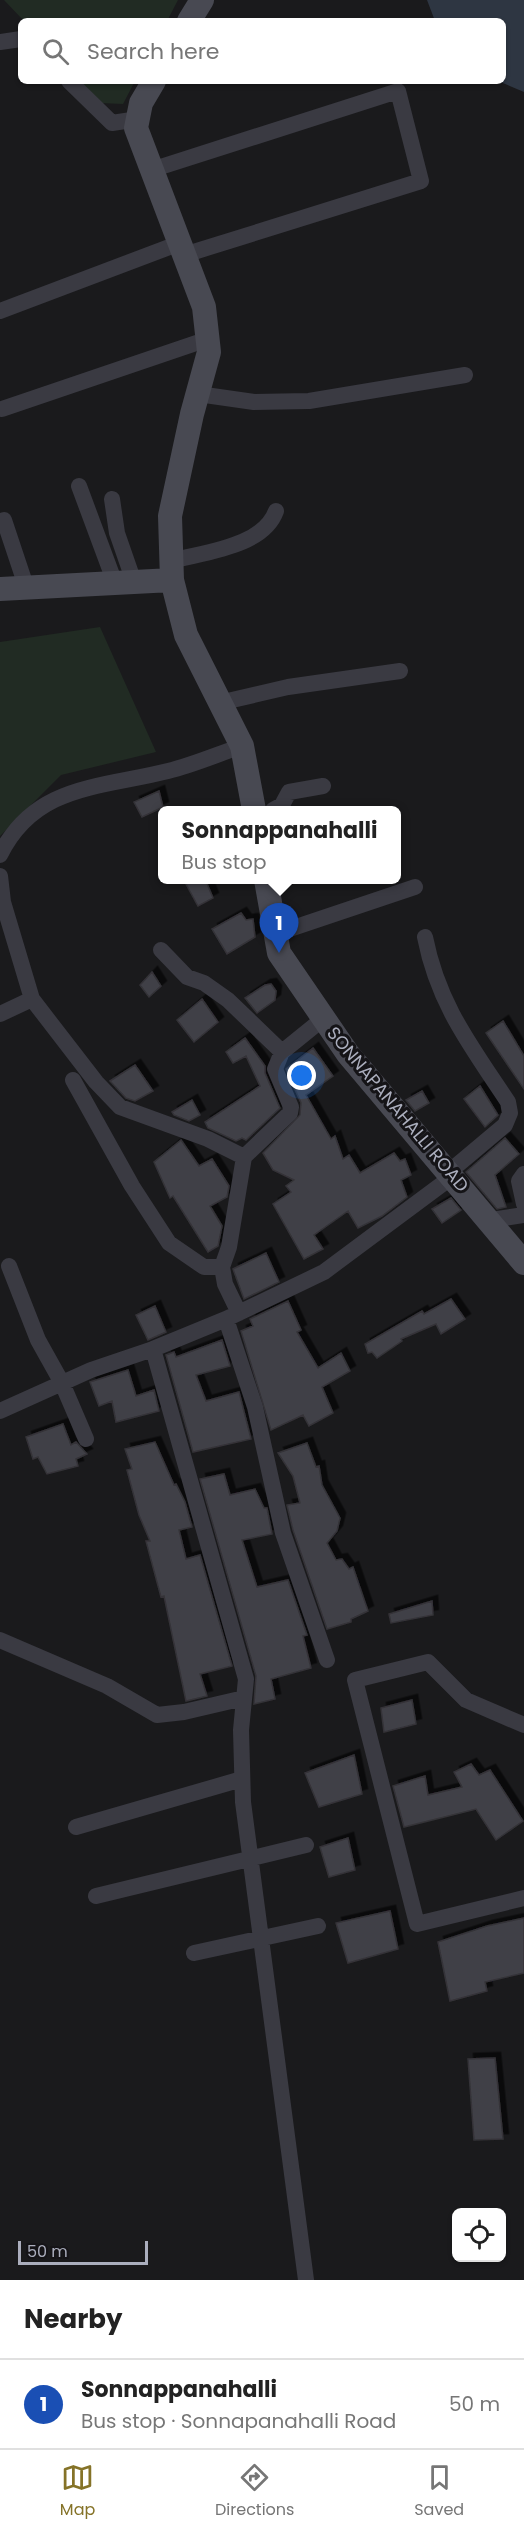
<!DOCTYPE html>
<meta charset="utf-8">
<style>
body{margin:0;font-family:Poppins,sans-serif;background:#f2f2f2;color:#222}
.controls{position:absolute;right:18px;bottom:18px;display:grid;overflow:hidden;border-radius:9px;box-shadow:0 2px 4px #0004}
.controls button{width:54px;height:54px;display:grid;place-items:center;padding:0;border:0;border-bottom:2px solid #e0e0e0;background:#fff;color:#222;font:30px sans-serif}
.scale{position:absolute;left:18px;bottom:15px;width:130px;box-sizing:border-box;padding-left:6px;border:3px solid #abaebd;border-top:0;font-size:16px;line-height:21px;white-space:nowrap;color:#abaebd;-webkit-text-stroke:4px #151417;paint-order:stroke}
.you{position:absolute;left:302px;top:1076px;width:21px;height:21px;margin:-15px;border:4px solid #fff;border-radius:50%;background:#1a73e8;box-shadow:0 0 0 9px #1a73e833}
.badge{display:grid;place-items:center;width:39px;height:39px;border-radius:50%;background:#857328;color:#fff;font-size:20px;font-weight:700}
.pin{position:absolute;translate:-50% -50px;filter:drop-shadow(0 2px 3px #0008)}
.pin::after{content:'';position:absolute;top:32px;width:21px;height:18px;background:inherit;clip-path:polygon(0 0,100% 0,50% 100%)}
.popup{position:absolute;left:158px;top:806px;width:243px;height:78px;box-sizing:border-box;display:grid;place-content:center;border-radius:9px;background:#fff;filter:drop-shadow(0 2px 4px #0005);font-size:20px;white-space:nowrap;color:#767676}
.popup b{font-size:22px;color:#222}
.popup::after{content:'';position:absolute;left:50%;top:100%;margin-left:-12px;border:12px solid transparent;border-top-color:#fff}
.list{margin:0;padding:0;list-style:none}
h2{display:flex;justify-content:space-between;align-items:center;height:78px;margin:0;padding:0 24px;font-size:26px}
h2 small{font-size:20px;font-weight:400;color:#767676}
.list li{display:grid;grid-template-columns:39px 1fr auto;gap:18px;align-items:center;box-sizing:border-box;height:90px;padding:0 24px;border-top:2px solid #e0e0e0}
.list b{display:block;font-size:22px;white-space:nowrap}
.list p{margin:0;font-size:20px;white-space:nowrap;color:#767676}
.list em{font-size:20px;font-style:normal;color:#767676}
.icon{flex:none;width:33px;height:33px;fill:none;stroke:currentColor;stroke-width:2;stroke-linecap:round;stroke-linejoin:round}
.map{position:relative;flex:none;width:524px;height:2280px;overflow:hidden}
.search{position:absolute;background:#fff;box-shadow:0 2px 4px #0004;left:18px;right:18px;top:18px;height:66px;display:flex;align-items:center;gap:15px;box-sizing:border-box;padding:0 21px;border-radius:9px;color:#767676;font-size:22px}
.sheet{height:168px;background:#fff}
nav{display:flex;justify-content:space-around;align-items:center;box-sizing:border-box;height:84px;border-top:2px solid #e0e0e0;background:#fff;font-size:16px;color:#767676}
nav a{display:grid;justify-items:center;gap:3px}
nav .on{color:#857328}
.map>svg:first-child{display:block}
</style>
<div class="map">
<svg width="524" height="2280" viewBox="0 0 524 2280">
<defs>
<filter id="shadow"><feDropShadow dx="5.5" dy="-5.5" stdDeviation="0" flood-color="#0009"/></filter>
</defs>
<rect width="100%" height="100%" fill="#1a1a1c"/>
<!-- green -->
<path fill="#212b23" d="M4,0H178L167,21H24Z
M80,81H135L123,104L100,103Z
M100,627L156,752L61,775L0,836V642Z"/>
<!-- water -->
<path fill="#2e3642" d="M427,0H524V92L498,81H503V21H435Z"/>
<!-- building -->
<path fill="#414147" stroke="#343338" stroke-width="1.5" filter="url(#shadow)" d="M159,791L163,807L142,817L134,802Z
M194,879H205L213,898L198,906L186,884Z
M241,913L246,920L253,919L255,937L227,954L212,929Z
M152,972L161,986L149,997L140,985Z
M271,984L276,991L275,1000L257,1013L245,998L265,985Z
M202,999L218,1022L194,1042L177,1020Z
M503,1021L524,1056V1089L486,1033Z
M245,1038L265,1066V1073L280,1108L246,1140L242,1138L236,1141L208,1128L205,1122L260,1086L246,1056L233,1063L226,1052Z
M313,1048L333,1076L306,1095L331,1139L335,1136L343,1159L349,1155L360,1173L394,1153L400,1161L405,1159L411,1175L401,1180L407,1197L382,1216L358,1228L348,1211L314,1235L323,1249L304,1259L273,1204L291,1192L286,1186L294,1180L273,1170L263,1153L300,1115L301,1103L286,1069Z
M135,1065L153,1091L135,1101L126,1098L110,1081Z
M480,1086L498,1115L485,1127L464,1099Z
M422,1091L429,1103L415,1111L406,1100Z
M192,1100L200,1115L189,1121L174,1115L172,1112Z
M505,1138L519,1154L495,1175L506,1207L497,1209L466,1172Z
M181,1140L199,1166L212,1159L229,1186L227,1197L210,1206L222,1226L218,1246L208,1252L173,1196L170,1198L154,1162Z
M451,1198L461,1210L442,1223L432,1209Z
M266,1253L279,1282L244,1299L233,1269Z
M451,1299L465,1319L441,1334L436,1324L401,1339L402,1341L377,1358L372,1352L368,1353L365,1344L422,1311L424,1314Z
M288,1301L301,1330L297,1332L318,1368L341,1353L350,1371L322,1387L333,1413L309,1426L303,1415L271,1430L241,1331L253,1326L250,1319Z
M155,1306L166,1332L148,1340L136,1315Z
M222,1340L230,1366L196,1375L206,1401L239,1392L251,1439L193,1452L166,1355L174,1352L176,1357Z
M128,1370L136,1396L154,1390L159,1411L116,1422L112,1401L99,1406L90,1382Z
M63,1424L71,1445L76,1442L87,1454L76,1459L78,1466L47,1474L38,1457L33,1459L26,1437Z
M155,1442L174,1485L176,1484L185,1502L192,1527L179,1530L186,1559L200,1555L232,1666L200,1674L207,1696L186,1701L164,1596L161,1597L146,1541H150L139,1515L127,1470L132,1469L125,1449Z
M307,1443L316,1467L319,1466L322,1485L340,1518L337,1531L327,1543L336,1560L342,1559L349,1569L353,1567L368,1611L351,1619V1622L327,1629L293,1530L287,1505L300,1503L293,1476L278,1453Z
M224,1474L230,1495L255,1489L264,1508H267L272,1534L242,1540L257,1587L288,1580L307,1635L303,1636L311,1668L271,1679L275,1699L254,1704L256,1676L200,1479Z
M432,1601L433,1615L391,1623L389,1614Z
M412,1700L416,1724L384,1732L381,1708Z
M354,1755L362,1794L319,1807L305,1773Z
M471,1764L479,1775L490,1770L523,1821L496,1840L476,1809L404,1827L393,1786L425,1776L428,1795L462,1787L454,1772Z
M348,1838L355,1870L329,1877L320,1847Z
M390,1911L398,1949L348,1963L336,1923Z
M524,1918V1973L485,1982L487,1991L450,2001L438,1942L487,1926Z
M495,2058L503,2139L474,2140L468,2059Z"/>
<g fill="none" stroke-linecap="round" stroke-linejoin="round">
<!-- street -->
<path stroke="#3a3a42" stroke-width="16" d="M0,42L21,39
M69,81L112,123L138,119
M151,170L398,91L421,181L184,255
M0,311L180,243
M198,394L254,402L309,401L465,375
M2,409L208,339
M79,486L115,583
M112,499L117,533L134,582
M4,520L27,589
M172,561C204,552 263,547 276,511
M219,703L288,687L400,671
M273,810L282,805L289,792L323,786
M0,855C35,784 101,788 168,771C193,765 218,754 242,746
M0,876L3,902L32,999L96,1082L120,1107L208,1139L244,1157L229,1247L222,1267L225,1284L239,1313
M275,934L415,887
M425,937C438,1004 471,1046 508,1102L510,1113L505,1125L449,1172
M161,950L187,977L204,983L228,1000L282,1052
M0,1014L32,999
M73,1080L132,1186L169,1243L204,1267H222
M244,1157L290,1113L291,1107L275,1069L282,1052L324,1018
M524,1174L519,1181L524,1204
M491,1220L524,1215
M9,1266L38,1340L62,1383L86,1439
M226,1319L153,1349L246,1679L241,1730L243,1802L306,2280
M0,1411L91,1370L153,1349
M0,1640L107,1686L157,1715L184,1712L244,1698
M327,1660L283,1533L255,1407L226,1319L324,1272L453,1176
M524,1725L466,1700L428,1662L355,1680L417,1924L524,1898
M76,1827L242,1779
M96,1896L306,1845
M194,1953L318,1926"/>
<!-- secondary -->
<path stroke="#484952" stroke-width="24" d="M189,21L202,0
M154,81L141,103L136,128L204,307L209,352L192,414L170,516L172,580L186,635L242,746L254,810
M0,589L172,580
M266,880L279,953L348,1054L524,1263"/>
</g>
<g text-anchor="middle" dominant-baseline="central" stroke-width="6" stroke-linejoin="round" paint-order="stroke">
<!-- street labels -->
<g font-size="18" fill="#abaebd" stroke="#151417">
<text transform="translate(398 1109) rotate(50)">SONNAPANAHALLI ROAD</text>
</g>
</g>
</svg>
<div class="controls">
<button><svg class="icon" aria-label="locate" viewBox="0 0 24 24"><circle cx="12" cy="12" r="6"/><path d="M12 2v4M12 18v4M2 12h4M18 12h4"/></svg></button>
</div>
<div class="scale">50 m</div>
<div class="you"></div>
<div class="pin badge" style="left:279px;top:953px;background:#1a4fb4">1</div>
<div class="popup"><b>Sonnappanahalli</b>Bus stop</div>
<div class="search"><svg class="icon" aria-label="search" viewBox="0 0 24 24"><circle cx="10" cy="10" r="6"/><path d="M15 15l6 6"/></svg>Search here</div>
</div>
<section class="sheet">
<h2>Nearby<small></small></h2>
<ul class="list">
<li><span class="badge" style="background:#1a4fb4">1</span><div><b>Sonnappanahalli</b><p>Bus stop · Sonnapanahalli Road</p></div><em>50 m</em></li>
</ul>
</section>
<nav>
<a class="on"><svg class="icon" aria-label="map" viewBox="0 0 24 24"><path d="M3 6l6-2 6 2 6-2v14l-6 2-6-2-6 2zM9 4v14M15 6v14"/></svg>Map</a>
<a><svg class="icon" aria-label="directions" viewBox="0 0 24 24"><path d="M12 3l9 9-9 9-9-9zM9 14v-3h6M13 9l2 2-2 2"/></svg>Directions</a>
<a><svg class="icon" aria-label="saved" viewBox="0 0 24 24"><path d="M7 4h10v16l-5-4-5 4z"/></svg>Saved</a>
</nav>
